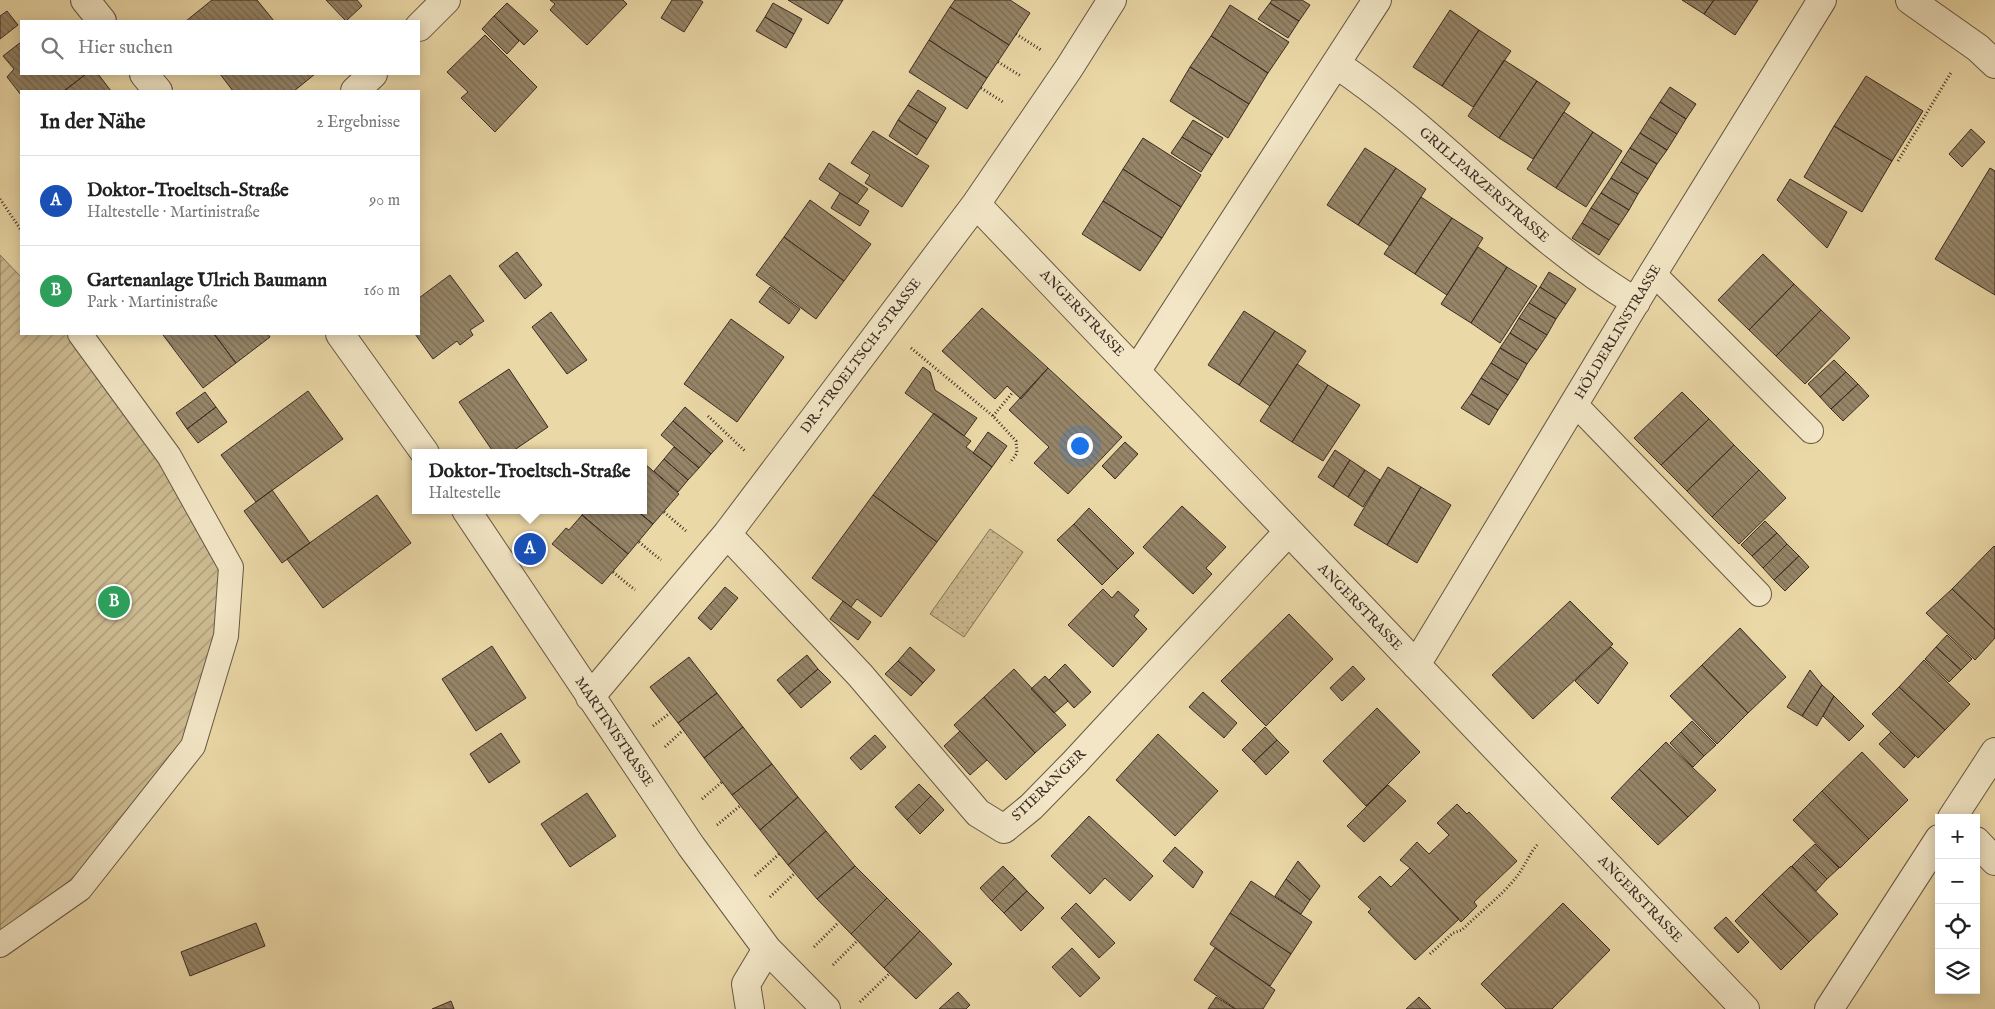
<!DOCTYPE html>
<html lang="de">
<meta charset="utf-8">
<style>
body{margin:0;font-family:"IM FELL English",serif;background:#f2f2f2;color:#222}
.controls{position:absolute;right:15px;bottom:15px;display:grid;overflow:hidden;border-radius:0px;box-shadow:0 2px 12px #0003}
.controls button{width:45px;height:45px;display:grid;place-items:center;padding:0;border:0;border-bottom:1px solid #e0e0e0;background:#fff;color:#222;font:25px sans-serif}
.you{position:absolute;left:1079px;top:445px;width:18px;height:18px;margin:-12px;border:4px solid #fff;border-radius:50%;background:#1a73e8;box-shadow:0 0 0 8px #1a73e833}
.badge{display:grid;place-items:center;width:32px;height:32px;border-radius:50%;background:#7c3aed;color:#fff;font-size:16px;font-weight:700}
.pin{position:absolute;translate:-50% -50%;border:2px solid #fff;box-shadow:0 1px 5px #0006}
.popup{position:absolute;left:412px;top:449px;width:235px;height:65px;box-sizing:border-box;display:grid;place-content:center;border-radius:0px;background:#fff;filter:drop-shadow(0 1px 4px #0005);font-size:16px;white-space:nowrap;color:#767676}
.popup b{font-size:19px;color:#222}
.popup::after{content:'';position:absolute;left:50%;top:100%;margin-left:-10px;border:10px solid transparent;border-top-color:#fff}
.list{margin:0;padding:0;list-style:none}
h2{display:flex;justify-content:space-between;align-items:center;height:65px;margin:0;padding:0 20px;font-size:21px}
h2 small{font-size:16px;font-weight:400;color:#767676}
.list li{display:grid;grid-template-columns:32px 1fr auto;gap:15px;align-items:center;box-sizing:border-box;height:90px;padding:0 20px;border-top:1px solid #e0e0e0}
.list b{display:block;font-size:19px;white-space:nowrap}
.list p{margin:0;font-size:16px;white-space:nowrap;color:#767676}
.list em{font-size:16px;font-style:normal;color:#767676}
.icon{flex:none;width:28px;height:28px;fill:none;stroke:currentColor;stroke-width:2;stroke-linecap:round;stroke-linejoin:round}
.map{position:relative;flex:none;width:1995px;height:1009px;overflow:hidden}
.search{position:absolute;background:#fff;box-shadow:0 2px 12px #0003;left:20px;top:20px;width:400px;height:55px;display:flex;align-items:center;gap:12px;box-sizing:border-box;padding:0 18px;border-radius:0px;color:#767676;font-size:19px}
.panel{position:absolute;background:#fff;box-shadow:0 2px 12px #0003;left:20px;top:90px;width:400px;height:245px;border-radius:0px}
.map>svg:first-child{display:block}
</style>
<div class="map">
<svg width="1995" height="1009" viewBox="0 0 1995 1009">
<defs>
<pattern id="park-dots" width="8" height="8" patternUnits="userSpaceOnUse" patternTransform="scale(1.25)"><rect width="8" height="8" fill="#cdbb91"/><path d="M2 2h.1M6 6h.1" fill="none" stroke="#a79876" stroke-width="1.8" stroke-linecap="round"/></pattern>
<pattern id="garden-furrows" width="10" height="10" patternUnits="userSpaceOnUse" patternTransform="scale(1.25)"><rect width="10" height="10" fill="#cdbb91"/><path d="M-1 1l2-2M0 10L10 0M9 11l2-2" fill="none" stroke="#a79876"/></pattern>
<pattern id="building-back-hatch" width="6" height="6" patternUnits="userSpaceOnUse" patternTransform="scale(1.25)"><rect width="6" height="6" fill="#968568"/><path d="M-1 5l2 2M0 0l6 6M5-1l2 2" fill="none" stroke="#7b6d55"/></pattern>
</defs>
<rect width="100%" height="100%" fill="#ebd8a7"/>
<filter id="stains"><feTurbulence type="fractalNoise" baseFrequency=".004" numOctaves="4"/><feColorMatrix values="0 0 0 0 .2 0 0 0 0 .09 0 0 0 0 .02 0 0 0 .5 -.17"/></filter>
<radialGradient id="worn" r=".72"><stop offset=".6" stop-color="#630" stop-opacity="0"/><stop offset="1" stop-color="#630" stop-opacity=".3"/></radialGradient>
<!-- park -->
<path fill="url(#park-dots)" stroke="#84745a" d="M990,529L1023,552L964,637L930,614Z"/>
<!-- garden -->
<path fill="url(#garden-furrows)" stroke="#84745a" d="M0,255L21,277V334H78L231,567L193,746L80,889L0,945Z"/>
<!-- building -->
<path fill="url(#building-back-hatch)" stroke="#3a2c23" d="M212,0H257L274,21H186Z
M326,0H357L362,6L346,21Z
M550,0H623L627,4L587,45L550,10L555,4Z
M672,0H700L703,2L684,32L661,18Z
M788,0H843L828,24Z
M955,0H1010L1030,13L1009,45L950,7Z
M1272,0H1302L1310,5L1299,21L1270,3Z
M1682,0H1714L1704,14Z
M1714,0H1758L1735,35L1704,14Z
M507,3L538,31L524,45L494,16Z
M773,3L802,19L794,34L765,17Z
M1270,3L1299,21L1288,38L1258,19Z
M1230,5L1289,42L1268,73L1211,36Z
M950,7L1009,45L987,78L929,40Z
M1450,10L1479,30L1442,86L1413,67Z
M7,11L18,25L0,39V16Z
M494,16L519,41L507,54L482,29Z
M765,17L794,34L786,48L756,31Z
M1479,30L1511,51L1473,107L1442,86Z
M485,35L537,87L495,132L461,98L468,92L447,72Z
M1211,36L1268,73L1249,104L1190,67Z
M929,40L987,78L967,109L909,72Z
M21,42V74H86L64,91H21V95L7,77L14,69L3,56Z
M1504,60L1537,81L1499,138L1468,116Z
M1190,67L1249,104L1228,138L1170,101Z
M86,74H98L111,91H64Z
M220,74H315L294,91H233Z
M1866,76L1923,111L1892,161L1834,126Z
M1537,81L1570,103L1533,159L1499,138Z
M1670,87L1696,104L1686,119L1660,102Z
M918,90L946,108L937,123L908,105Z
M1660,102L1686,119L1677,134L1650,117Z
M908,105L937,123L927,139L898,120Z
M1564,112L1593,132L1556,188L1527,169Z
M1650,117L1677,134L1667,150L1640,133Z
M898,120L927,139L917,155L889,136Z
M1193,120L1223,138L1212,155L1182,137Z
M1834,126L1892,161L1862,212L1804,177Z
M1971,129L1985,142L1962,167L1949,154Z
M873,131L929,166L902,207L865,183L870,175L851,163Z
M1593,132L1622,151L1586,207L1556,188Z
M1640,133L1667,150L1657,164L1630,148Z
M1182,137L1212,155L1201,172L1171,153Z
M1143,138L1201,175L1181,207L1123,169Z
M1365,148L1396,168L1358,225L1327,205Z
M1630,148L1657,164L1648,179L1621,162Z
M1621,162L1648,179L1638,194L1611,178Z
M829,163L868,189L857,204L819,179Z
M1396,168L1426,189L1390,246L1358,225Z
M1990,168L1995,171V295L1935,259Z
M1123,169L1181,207L1162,238L1103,201Z
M1611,178L1638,194L1629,210L1601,193Z
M1790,179L1847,212L1827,248L1777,200Z
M840,193L869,211L860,226L831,208Z
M1601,193L1629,210L1619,225L1591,208Z
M1421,197L1452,218L1415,274L1384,254Z
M810,200L871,244L844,281L784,237Z
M1103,201L1162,238L1140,271L1082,234Z
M1591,208L1619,225L1609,240L1582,223Z
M1452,218L1483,238L1447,295L1415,274Z
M1582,223L1609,240L1599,255L1572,238Z
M784,237L844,281L816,319L756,275Z
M1478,247L1507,267L1471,323L1441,304Z
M517,252L542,285L525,299L499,266Z
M1763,254L1794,284L1749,330L1718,300Z
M1507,267L1537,286L1500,343L1471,323Z
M1549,272L1576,289L1566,304L1540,287Z
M450,275L484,321L470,330L473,335L460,345L457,341L433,359L415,334H419V298Z
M1794,284L1821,310L1776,356L1749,330Z
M770,287L800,309L789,324L759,302Z
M1540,287L1566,304L1556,319L1529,303Z
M1529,303L1556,319L1547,335L1519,318Z
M982,308L1048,368L1021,399L1007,386L995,399L942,351Z
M1821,310L1850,338L1805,384L1776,356Z
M1244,311L1275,331L1239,385L1208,365Z
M551,312L587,360L567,374L532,327Z
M1519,318L1547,335L1537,350L1510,333Z
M731,319L784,357L737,422L684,384Z
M1275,331L1306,351L1270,406L1239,385Z
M1510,333L1537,350L1527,364L1500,348Z
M165,334H214L236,363L203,388L163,335Z
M214,334H268L270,337L236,363Z
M1500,348L1527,364L1518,380L1491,363Z
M1834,360L1846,372L1820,397L1808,384Z
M1491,363L1518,380L1508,395L1481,378Z
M1297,364L1328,385L1292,442L1260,421Z
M923,367L930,372L935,390L977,418L964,436L905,393Z
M1048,368L1122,437L1068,494L1034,463L1049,447L1009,410Z
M509,369L548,427L510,453H494L459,402Z
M1846,372L1858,384L1831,409L1820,397Z
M1481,378L1508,395L1498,410L1471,394Z
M1858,384L1869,396L1843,421L1831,409Z
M1328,385L1360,405L1323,461L1292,442Z
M308,391L343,439L256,502L221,455Z
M205,392L216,407L187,429L176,413Z
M1682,392L1709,419L1661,465L1634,438Z
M1471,394L1498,410L1489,425L1461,408Z
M216,407L227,422L198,443L187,429Z
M685,407L723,441L711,454L673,421Z
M934,413L971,441L966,447L992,467L937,542L873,495Z
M1709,419L1734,445L1687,491L1661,465Z
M673,421L711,454L699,468L661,435Z
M988,432L1007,446L992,467L973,453Z
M1125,442L1138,454L1115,479L1102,466Z
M1734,445L1759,470L1712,517L1687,491Z
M674,447L699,468L688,480L664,459Z
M1335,450L1350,460L1333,487L1318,477Z
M664,459L688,480L678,492L654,471Z
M1350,460L1365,470L1348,497L1333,487Z
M644,463L679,494L653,524L636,510H644Z
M1388,467L1421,487L1387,545L1354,525Z
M1365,470L1380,480L1363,507L1348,497Z
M1759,470L1786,498L1739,544L1712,517Z
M1421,487L1451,505L1417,563L1387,545Z
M272,490L310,543L282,563L244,511Z
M377,495L411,543L323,608L287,559Z
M873,495L937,542L881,617L857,599L851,607L812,578Z
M1182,506L1226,547L1206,568L1212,574L1193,594L1143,547Z
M1089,508L1134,553L1118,569L1074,524Z
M586,510H636L653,524L628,554L582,515Z
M582,515L628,554L602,584L552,544L566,528L569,530Z
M1765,521L1777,533L1752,556L1741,545Z
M1074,524L1118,569L1102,585L1057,540Z
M1777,533L1787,544L1763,568L1752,556Z
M1787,544L1799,556L1774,580L1763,568Z
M1994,546L1995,547V630L1952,589Z
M1799,556L1809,567L1785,591L1774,580Z
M725,587L738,598L711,630L698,618Z
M1103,589L1112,598L1118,591L1139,610L1134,616L1147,629L1113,667L1068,625Z
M1952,589L1995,630V638L1975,660L1926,613Z
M843,601L871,622L858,640L830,619Z
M1570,601L1613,644L1533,719L1492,675Z
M1289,614L1333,659L1266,726L1221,681Z
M1740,628L1786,677L1748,713L1702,665Z
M1947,635L1972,659L1961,670L1936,647Z
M492,646L526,698L476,731L442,679Z
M910,647L935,670L923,683L898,661Z
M1611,647L1628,663L1598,704L1575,681Z
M1936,647L1961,670L1949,682L1925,659Z
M807,655L818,669L789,694L777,680Z
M689,657L717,693L678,723L650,687Z
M1924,660L1970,704L1945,730L1899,687Z
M898,661L923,683L911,696L885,674Z
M1065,664L1091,692L1074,708L1049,680Z
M1702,665L1748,713L1717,744L1670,696Z
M1353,666L1365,679L1342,701L1330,688Z
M818,669L831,682L801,708L789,694Z
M1014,669L1066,725L1035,753L984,697Z
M1810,670L1822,685L1802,716L1787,707Z
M1045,676L1068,701L1054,713L1031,689Z
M1822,685L1834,696L1817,726L1802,716Z
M1899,687L1945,730L1918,758L1872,714Z
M1203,692L1237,723L1224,738L1189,707Z
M717,693L743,727L704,758L678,723Z
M1834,696L1864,726L1849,741L1823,716Z
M984,697L1035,753L1006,780L954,725Z
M1377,708L1420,752L1366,806L1323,761Z
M1692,721L1716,745L1704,756L1681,732Z
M743,727L772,764L732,795L704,758Z
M1265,727L1277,740L1254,762L1242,750Z
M960,731L987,760L970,775L944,746Z
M1681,732L1704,756L1693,767L1670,743Z
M1891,732L1915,756L1904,768L1879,744Z
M501,733L520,762L489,783L470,754Z
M1158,734L1218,791L1175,836L1116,780Z
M875,735L886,747L861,770L850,758Z
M1277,740L1289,752L1266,775L1254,762Z
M1666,742L1716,790L1688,817L1639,769Z
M1862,752L1908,800L1869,839L1822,791Z
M772,764L798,797L760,830L732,795Z
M1639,769L1688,817L1658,845L1611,798Z
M919,784L931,796L907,820L895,807Z
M1388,785L1406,801L1364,842L1347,826Z
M1822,791L1869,839L1840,868L1793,820Z
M587,793L616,836L570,867L541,824Z
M931,796L944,810L920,834L907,820Z
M798,797L826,831L788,865L760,830Z
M1457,804L1467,814L1469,812L1517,861L1474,902L1477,906L1461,922L1410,868L1400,860L1417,842L1429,854L1449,835L1437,823Z
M1089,816L1153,876L1130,901L1105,878L1090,894L1051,856Z
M826,831L855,866L817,899L788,865Z
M1815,844L1839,868L1827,879L1803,855Z
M1175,847L1203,872L1193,888L1163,861Z
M1803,855L1827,879L1816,891L1792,866Z
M1298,861L1320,886L1310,900L1286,879Z
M855,866L887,898L851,934L817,899Z
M1003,866L1015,878L992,901L980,888Z
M1791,866L1838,914L1809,942L1762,894Z
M1410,868L1459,919L1415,960L1368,912L1371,909L1358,897L1380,876L1391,887Z
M1015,878L1027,891L1004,913L992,901Z
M1286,879L1310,900L1301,914L1275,896Z
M1251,881L1312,922L1291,954L1230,913Z
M1027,891L1044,908L1021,931L1004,913Z
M1762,894L1809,942L1781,970L1735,921Z
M887,898L920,931L884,968L851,934Z
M1076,903L1115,943L1099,958L1061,918Z
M1563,903L1610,950L1552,1009H1506L1481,984Z
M1230,913L1291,954L1270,986L1210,944Z
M1726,917L1749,942L1738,953L1714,928Z
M256,923L265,946L190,976L181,952Z
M920,931L952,964L916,999L884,968Z
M1072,948L1100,978L1080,997L1052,967Z
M1215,948L1275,990L1263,1009H1236L1194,980Z
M958,992L970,1005L966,1009H939Z
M1216,997L1235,1009H1208Z
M1419,997L1431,1009H1406Z
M451,1001L454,1009H432Z"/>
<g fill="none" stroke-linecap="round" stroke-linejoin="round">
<!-- lane casing -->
<g stroke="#665744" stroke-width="26">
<path id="lane" d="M1653,273L1811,431
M1575,404L1759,594
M0,945L80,889L193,746L226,636L231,567L169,456L80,334"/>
</g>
<!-- street casing -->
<g stroke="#665744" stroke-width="30">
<path id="street" d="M85,0L102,21
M1910,0L1978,48L1995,64
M419,27L446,0
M1336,64C1442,135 1525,236 1636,302
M144,74L158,91
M355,91L373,74
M976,204L1745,1009
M340,334L425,453
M1137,370L1377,0
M466,510L691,846L767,949L826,1009
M727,534L860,675L978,813L1004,829L1031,807L1075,762L1288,532
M1416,665L1653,273L1822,0
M590,697L727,534L976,204L1069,68L1112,0
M1952,818L1995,752
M1976,841L1995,861
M750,1009L746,984L767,949
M1829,1009L1939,839"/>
</g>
<!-- path -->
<path stroke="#3a2c23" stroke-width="3" stroke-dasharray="1 2.5" stroke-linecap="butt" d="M1016,34L1041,50
M998,62L1021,76
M981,88L1003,102
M1898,161L1952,71
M0,199L21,230
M911,348L993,416L1016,441L1017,453L1010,463
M708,416L746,452
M993,416L1013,392
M664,512L686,531
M639,542L661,560
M613,572L635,590
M653,726L670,713
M665,747L683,730
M702,799L722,782
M717,825L740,806
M755,876L779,854
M770,897L795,873
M814,947L838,923
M1430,954L1453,933L1462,930C1480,912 1503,895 1518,875C1526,864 1530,852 1539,843
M833,965L857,941
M860,1002L890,973"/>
<!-- lane -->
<use href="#lane" stroke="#f2e6c6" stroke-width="24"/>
<!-- street -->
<use href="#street" stroke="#f2e6c6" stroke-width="28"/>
</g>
<g text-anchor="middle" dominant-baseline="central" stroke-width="4.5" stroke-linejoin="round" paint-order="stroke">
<!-- street labels -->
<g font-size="14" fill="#3a2c23" stroke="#f2e6c6">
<text transform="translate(1484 185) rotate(41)">GRILLPARZERSTRASSE</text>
<text transform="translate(1082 313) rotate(46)">ANGERSTRASSE</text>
<text transform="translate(1618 332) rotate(-59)">HÖLDERLINSTRASSE</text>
<text transform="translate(861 356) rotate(-53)">DR.-TROELTSCH-STRASSE</text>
<text transform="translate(1360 607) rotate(46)">ANGERSTRASSE</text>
<text transform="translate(614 732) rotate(56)">MARTINISTRASSE</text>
<text transform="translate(1049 785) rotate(-44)">STIERANGER</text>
<text transform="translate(1640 899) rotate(46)">ANGERSTRASSE</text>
</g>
</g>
<rect width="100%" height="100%" filter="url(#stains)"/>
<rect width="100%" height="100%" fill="url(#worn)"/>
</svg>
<div class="controls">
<button>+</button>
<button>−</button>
<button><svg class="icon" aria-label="locate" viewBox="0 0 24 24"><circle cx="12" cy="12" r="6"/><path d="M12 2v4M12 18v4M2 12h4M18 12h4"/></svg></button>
<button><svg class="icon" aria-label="layers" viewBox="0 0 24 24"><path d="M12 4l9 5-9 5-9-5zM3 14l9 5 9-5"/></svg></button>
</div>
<div class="you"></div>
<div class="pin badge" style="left:530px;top:549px;background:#1a4fb4">A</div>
<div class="popup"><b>Doktor-Troeltsch-Straße</b>Haltestelle</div>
<div class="pin badge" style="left:114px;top:602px;background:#2e9e5b">B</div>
<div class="search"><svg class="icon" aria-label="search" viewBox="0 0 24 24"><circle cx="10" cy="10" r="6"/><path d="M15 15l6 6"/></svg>Hier suchen</div>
<section class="panel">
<h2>In der Nähe<small>2 Ergebnisse</small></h2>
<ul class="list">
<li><span class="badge" style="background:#1a4fb4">A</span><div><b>Doktor-Troeltsch-Straße</b><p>Haltestelle · Martinistraße</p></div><em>90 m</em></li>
<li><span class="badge" style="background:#2e9e5b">B</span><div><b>Gartenanlage Ulrich Baumann</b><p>Park · Martinistraße</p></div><em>160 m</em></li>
</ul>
</section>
</div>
